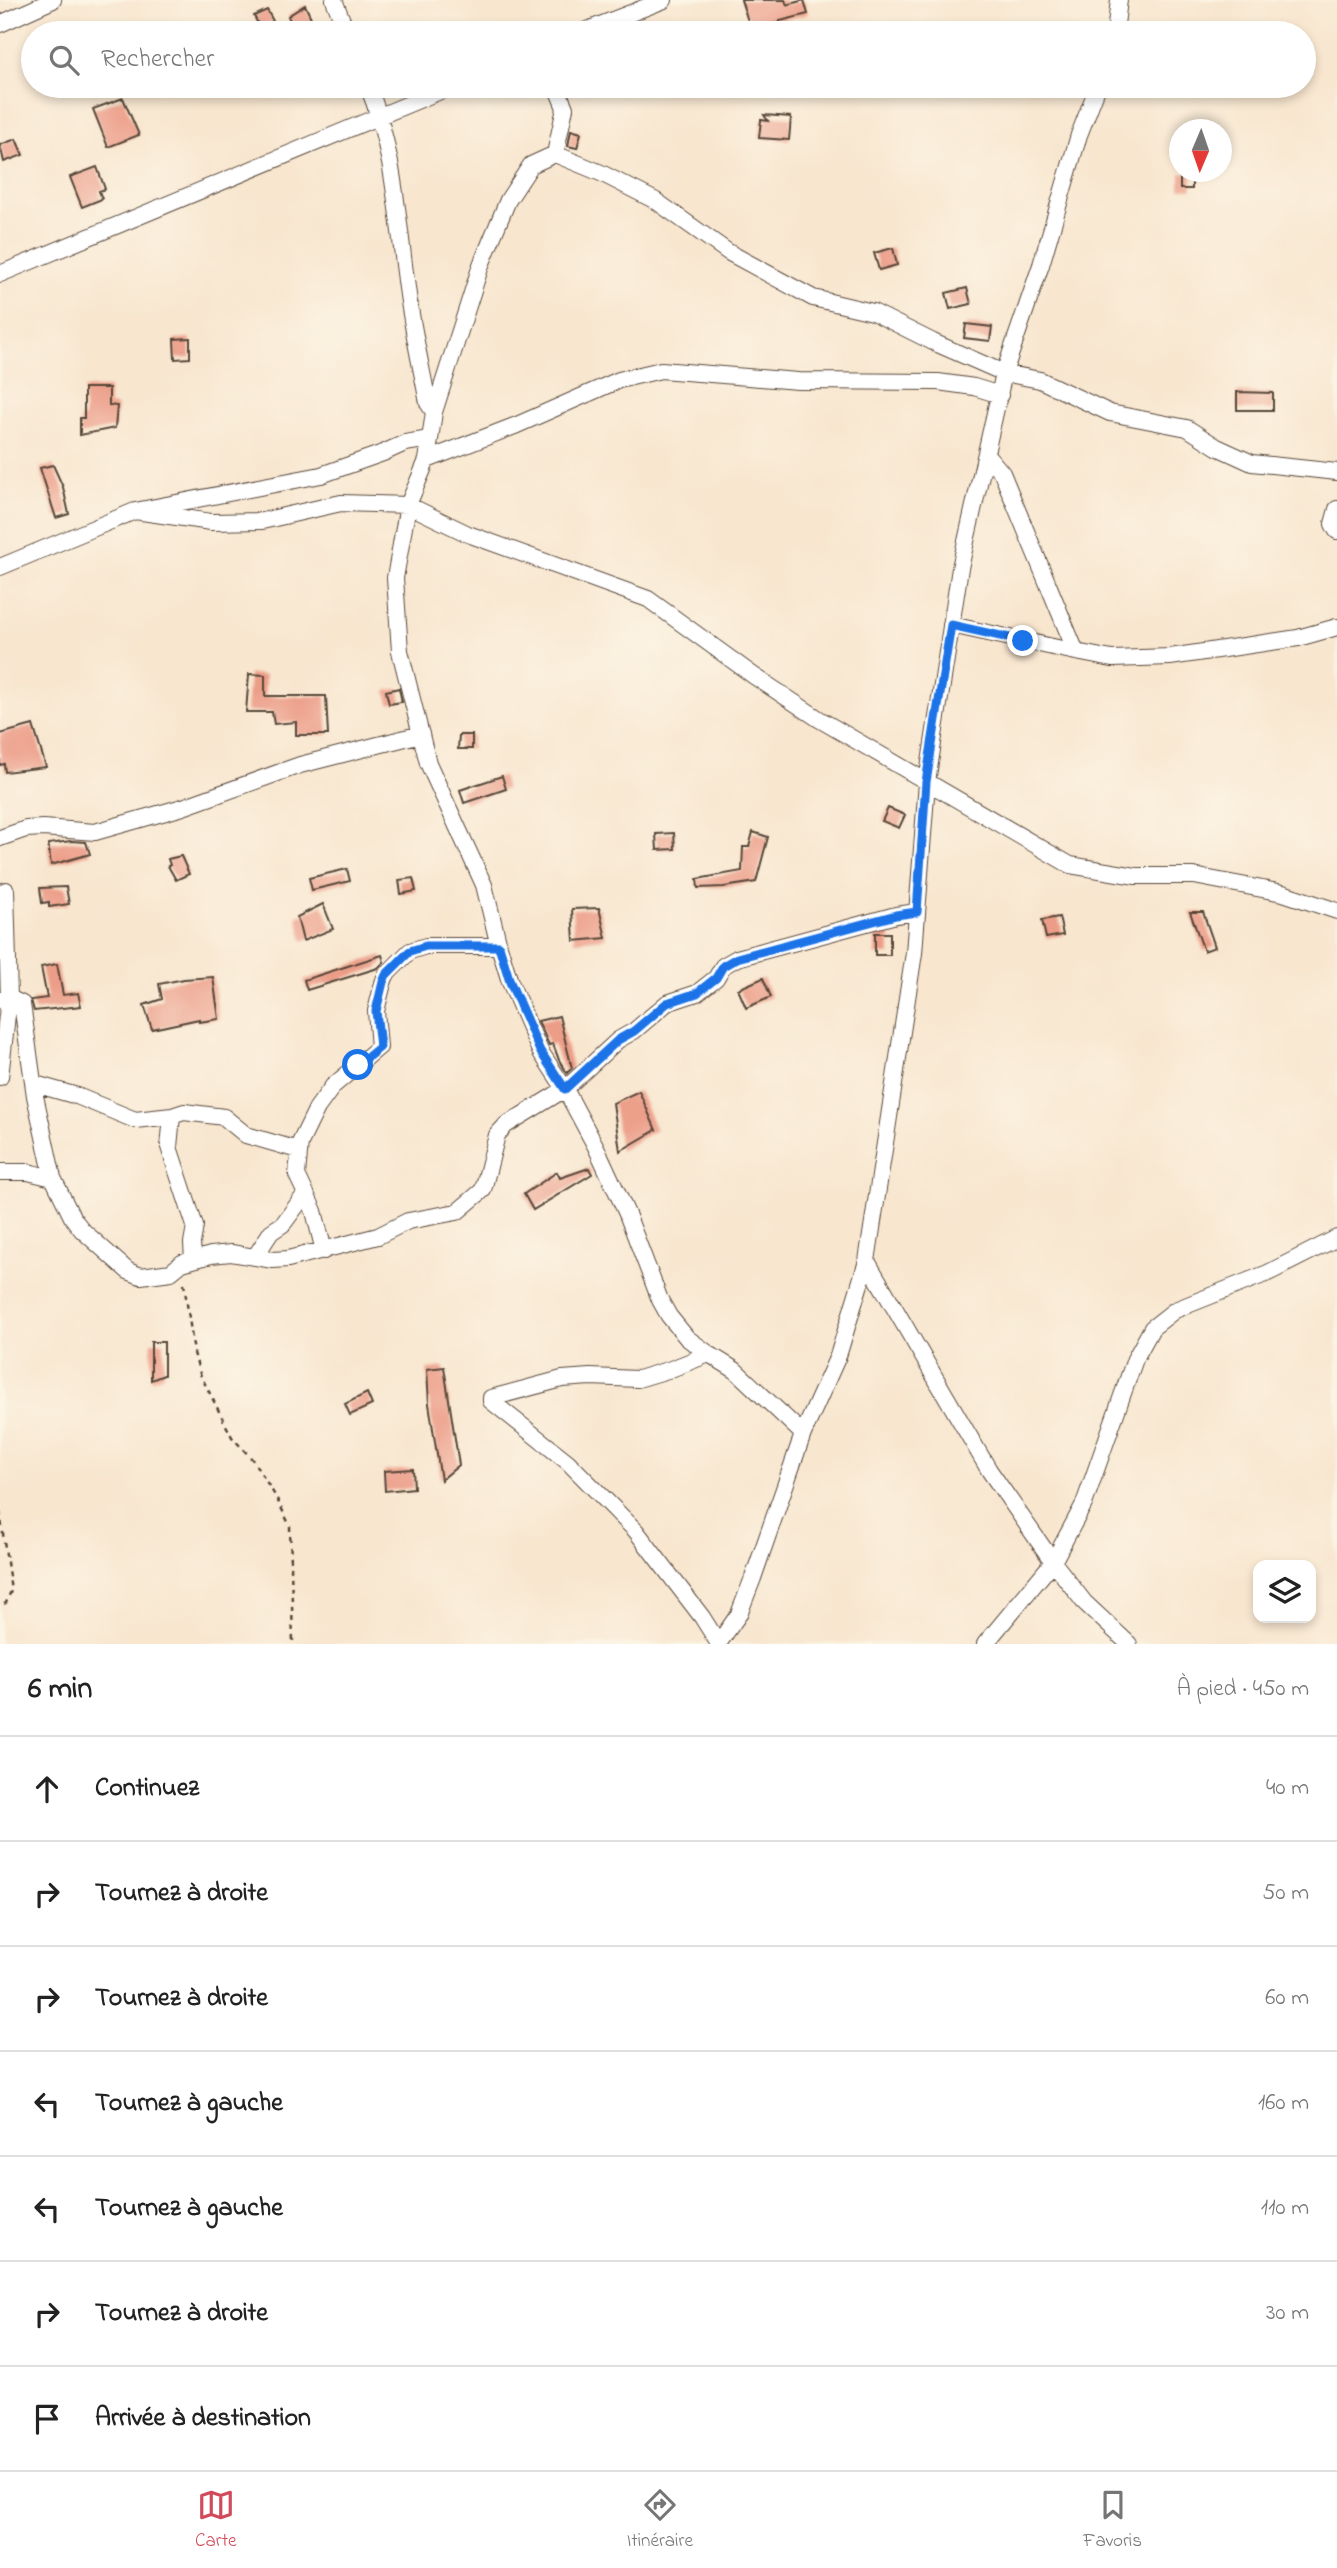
<!DOCTYPE html>
<html lang="fr">
<meta charset="utf-8">
<style>
body{margin:0;font-family:"Indie Flower",sans-serif;background:#f6f6f6;color:#222}
.controls{position:absolute;right:21px;bottom:21px;display:grid;overflow:hidden;border-radius:14px;box-shadow:0 4px 10px #0003}
.controls button{width:63px;height:63px;display:grid;place-items:center;padding:0;border:0;border-bottom:2px solid #e0e0e0;background:#fff;color:#222;font:35px sans-serif}
.compass{position:absolute;left:1169px;top:119px;width:63px;height:63px;border-radius:50%;background:#fff;box-shadow:0 4px 10px #0003;rotate:182deg}
.stop{position:absolute;width:21px;height:21px;margin:-16px;border:5px solid #1a73e8;border-radius:50%;background:#fff}
.stop.end{background:#1a73e8;border-color:#fff;box-shadow:0 2px 7px #0008}
.list{margin:0;padding:0;list-style:none}
h2{display:flex;justify-content:space-between;align-items:center;height:91px;margin:0;padding:0 28px;font-size:30px}
h2 small{font-size:23px;font-weight:400;color:#767676}
.list li{display:grid;grid-template-columns:46px 1fr auto;gap:21px;align-items:center;box-sizing:border-box;height:105px;padding:0 28px;border-top:2px solid #e0e0e0}
.list b{display:block;font-size:26px;white-space:nowrap}
.list em{font-size:23px;font-style:normal;color:#767676}
.icon{flex:none;width:38px;height:38px;fill:none;stroke:currentColor;stroke-width:2;stroke-linecap:round;stroke-linejoin:round}
.map{position:relative;flex:none;width:1337px;height:1644px;overflow:hidden}
.search{position:absolute;background:#fff;box-shadow:0 4px 10px #0003;left:21px;right:21px;top:21px;height:77px;display:flex;align-items:center;gap:18px;box-sizing:border-box;padding:0 24px;border-radius:38px;color:#767676;font-size:26px}
.sheet{height:826px;background:#fff}
nav{display:flex;justify-content:space-around;align-items:center;box-sizing:border-box;height:98px;border-top:2px solid #e0e0e0;background:#fff;font-size:19px;color:#767676}
nav a{display:grid;justify-items:center;gap:4px}
nav .on{color:#d1495b}
.map>svg:first-child{display:block}
</style>
<div class="map">
<svg width="1337" height="1644" viewBox="0 0 1337 1644">
<rect width="100%" height="100%" fill="#fcf5e5"/>
<filter id="ink" filterUnits="userSpaceOnUse"><feTurbulence type="fractalNoise" baseFrequency=".0143" numOctaves="2"/><feDisplacementMap in="SourceGraphic" scale="14" xChannelSelector="R" yChannelSelector="G"/><feConvolveMatrix kernelMatrix="1 2 1 2 8 2 1 2 1" color-interpolation-filters="sRGB"/></filter>
<filter id="wash" filterUnits="userSpaceOnUse"><feTurbulence type="fractalNoise" baseFrequency=".00686" numOctaves="4" result="noise"/><feDisplacementMap in="SourceGraphic" scale="28" xChannelSelector="R" yChannelSelector="G"/><feGaussianBlur stdDeviation="1.57" result="paint"/><feColorMatrix in="noise" values="0 0 0 0 0 0 0 0 0 0 0 0 0 0 0 0 0 1.4 0 .05"/><feComposite in="paint" operator="in"/></filter>
<g filter="url(#wash)">
<rect width="100%" height="100%" fill="#f8e6cf"/>
<g id="blocks">
<!-- building -->
<path fill="#ec9d88" d="M741,0H785L787,5L804,0L808,14L780,21V23L750,27Z
M305,5L318,33H295L288,16Z
M267,10L273,21L260,28L254,16Z
M123,98L139,135L108,147L93,109Z
M764,115L791,117L789,140L759,138L761,120L768,121Z
M571,130L581,133L577,148L568,146Z
M16,139L23,155L4,162L0,145Z
M97,167L105,189L99,191L102,199L82,207L70,177Z
M1180,173H1192V189H1180Z
M893,248L897,265L879,270L874,253Z
M967,288L971,304L950,309L946,293Z
M966,324L992,327L990,341L964,338Z
M190,338V358L175,359L174,339Z
M84,388H109V405L117,406L115,428L80,435V418H84Z
M1237,392L1273,393V410H1237Z
M53,465L63,487L69,514L56,518L40,468Z
M249,674L265,675V696H326L328,735H296V722L274,724L272,712H246Z
M399,688L402,702L389,704L386,691Z
M33,725L46,767L5,772L4,764L0,765V734Z
M459,735H472V749H458Z
M502,776L506,789L464,803L460,790Z
M888,808L905,815L899,828L882,821Z
M753,832L768,837L756,882L724,887L698,888L697,879L742,871L743,847H749Z
M674,833L675,849L657,850L656,834Z
M71,841L86,842L90,854L51,865L48,844Z
M181,856L189,874L176,880L168,866L170,865L168,859Z
M347,869L350,881L312,890L309,878Z
M413,878L416,891L401,894L399,880Z
M66,887L69,904L49,907V902L42,903L40,888Z
M323,904L333,929L303,941L297,917Z
M599,908L606,938L574,941L572,909Z
M1190,912H1203L1215,947L1204,951Z
M1059,917L1063,935L1046,938L1042,920Z
M875,933H890V955H875Z
M382,955L384,962L378,968L307,990L304,980Z
M57,964L63,995L78,993L81,1006L34,1011L31,1000L47,998L41,967Z
M213,977L219,1019L199,1022V1019L152,1029L144,1005L162,999L159,984L184,979Z
M763,978L771,997L746,1008L738,989Z
M559,1016L572,1068L567,1073L559,1060L553,1044L549,1045L538,1021Z
M639,1091L656,1130L620,1151L613,1103Z
M589,1168L592,1174L533,1210L524,1194L557,1172L560,1178Z
M151,1342H164V1375L151,1380Z
M444,1367L459,1465L441,1480L429,1404L427,1369Z
M367,1393L372,1405L350,1415L345,1404Z
M413,1469L414,1488L385,1491L384,1471Z"/>
</g>
</g>
<g filter="url(#ink)">
<use href="#blocks" fill-opacity="0" stroke="#574639" stroke-width="2"/>
<g fill="none" stroke-linecap="round" stroke-linejoin="round">
<!-- minor casing -->
<g stroke="#574639" stroke-width="18">
<path id="minor" d="M334,0L347,33
M0,24L53,0
M580,33L664,0
M1115,33L1119,0
M368,86C397,156 398,234 410,308C415,340 422,371 428,403L434,412
M555,154L565,108L556,86
M0,274L452,86
M986,454L1002,473L1076,652L1112,659L1170,657L1298,638L1337,627
M427,460L517,425L619,380L661,370L798,381L938,382L974,387L1000,395
M1337,509L1333,524L1337,531
M135,511L211,522L262,521L341,503L408,505L468,534L648,599L754,676L819,719L1070,865L1136,876H1194L1283,893L1337,911
M0,567L135,511L321,475L383,453L405,443L430,439
M951,625L1076,652
M0,838L26,829L43,828L95,832L183,807L300,765L421,734
M0,1000L9,998L22,1004L35,1096L53,1178L72,1217L82,1230L128,1271L141,1276L171,1272L182,1263L211,1255L231,1253L273,1260L288,1259L378,1236L408,1221L457,1212L483,1190L497,1135L506,1125L565,1089L618,1040L634,1031L667,1003L697,993L716,978L723,966L737,958L896,915L917,912
M0,1077L9,998L6,890
M35,1084L77,1096L135,1120L172,1116L184,1112L224,1117L246,1135L298,1150
M172,1116L169,1147L195,1226L192,1243L193,1260
M0,1172H28L53,1178
M324,1251L314,1211L297,1175L300,1143L317,1108L333,1086L379,1047L376,1011L383,983L386,975L410,951L426,946H499
M255,1257L271,1232L283,1224L306,1193
M867,1261L989,1470L1053,1562L1084,1602L1129,1644
M709,1354L735,1370L803,1434
M718,1644L739,1614L753,1578L803,1434L838,1356L867,1261L914,953L927,782L960,568L1004,373L1041,265L1079,135L1098,86
M719,1644L702,1617L636,1531L568,1462L491,1401V1398L562,1379L590,1377L638,1379L671,1369L709,1354L687,1338L669,1316L660,1300L627,1214L596,1147L565,1089L540,1051L510,982L499,946L484,885L428,763L400,651L395,578L408,505L427,460L434,412L481,265L508,200L531,165L555,154L601,173L656,201L728,252L813,298L873,312L933,342L1004,373L1040,380L1110,413L1187,428L1217,447L1252,463L1337,472
M985,1644L1053,1562L1084,1504L1135,1359L1152,1328L1175,1310L1268,1273L1337,1238"/>
</g>
<!-- path -->
<path stroke="#574639" stroke-width="2.5" stroke-dasharray="5 5" stroke-linecap="butt" d="M184,1283L194,1353L200,1374L232,1437L252,1459L276,1497L290,1526L293,1644
M0,1512L11,1591L6,1603L0,1606"/>
<!-- minor -->
<use href="#minor" stroke="#fff" stroke-width="16"/>
</g>
</g>
<g fill="none" stroke-linecap="round" stroke-linejoin="round" filter="url(#ink)">
<!-- route -->
<path stroke="#1a73e8" stroke-width="9" d="M358,1065L380,1047L376,1011L383,982L386,975L410,951L426,946H499L510,982L540,1051L565,1089L618,1040L634,1031L667,1003L697,993L716,978L723,966L737,958L896,915L917,912L926,782L951,625L1023,641"/>
</g>
</svg>
<div class="controls">
<button><svg class="icon" aria-label="layers" viewBox="0 0 24 24"><path d="M12 4l9 5-9 5-9-5zM3 14l9 5 9-5"/></svg></button>
</div>
<svg class="compass" viewBox="-18 -18 36 36"><path d="M0-13l5 13h-10z" fill="#e53935"/><path d="M0 13l5-13h-10z" fill="#767676"/></svg>
<div class="stop" style="left:358px;top:1065px"></div>
<div class="stop end" style="left:1023px;top:641px"></div>
<div class="search"><svg class="icon" aria-label="search" viewBox="0 0 24 24"><circle cx="10" cy="10" r="6"/><path d="M15 15l6 6"/></svg>Rechercher</div>
</div>
<section class="sheet">
<h2>6 min<small>À pied · 450 m</small></h2>
<ul class="list">
<li><svg class="icon" aria-label="ahead" viewBox="0 0 24 24"><path d="M12 20V5M6 11l6-6 6 6"/></svg><div><b>Continuez</b></div><em>40 m</em></li>
<li><svg class="icon" aria-label="right" viewBox="0 0 24 24"><path d="M7 20v-9h11M14 6l5 5-5 5"/></svg><div><b>Tournez à droite</b></div><em>50 m</em></li>
<li><svg class="icon" aria-label="right" viewBox="0 0 24 24"><path d="M7 20v-9h11M14 6l5 5-5 5"/></svg><div><b>Tournez à droite</b></div><em>60 m</em></li>
<li><svg class="icon" aria-label="left" viewBox="0 0 24 24"><path d="M17 20v-9H6M10 6l-5 5 5 5"/></svg><div><b>Tournez à gauche</b></div><em>160 m</em></li>
<li><svg class="icon" aria-label="left" viewBox="0 0 24 24"><path d="M17 20v-9H6M10 6l-5 5 5 5"/></svg><div><b>Tournez à gauche</b></div><em>110 m</em></li>
<li><svg class="icon" aria-label="right" viewBox="0 0 24 24"><path d="M7 20v-9h11M14 6l5 5-5 5"/></svg><div><b>Tournez à droite</b></div><em>30 m</em></li>
<li><svg class="icon" aria-label="arrive" viewBox="0 0 24 24"><path d="M6 21V4h12l-3 4 3 4H6"/></svg><div><b>Arrivée à destination</b></div></li>
</ul>
</section>
<nav>
<a class="on"><svg class="icon" aria-label="map" viewBox="0 0 24 24"><path d="M3 6l6-2 6 2 6-2v14l-6 2-6-2-6 2zM9 4v14M15 6v14"/></svg>Carte</a>
<a><svg class="icon" aria-label="directions" viewBox="0 0 24 24"><path d="M12 3l9 9-9 9-9-9zM9 14v-3h6M13 9l2 2-2 2"/></svg>Itinéraire</a>
<a><svg class="icon" aria-label="saved" viewBox="0 0 24 24"><path d="M7 4h10v16l-5-4-5 4z"/></svg>Favoris</a>
</nav>
